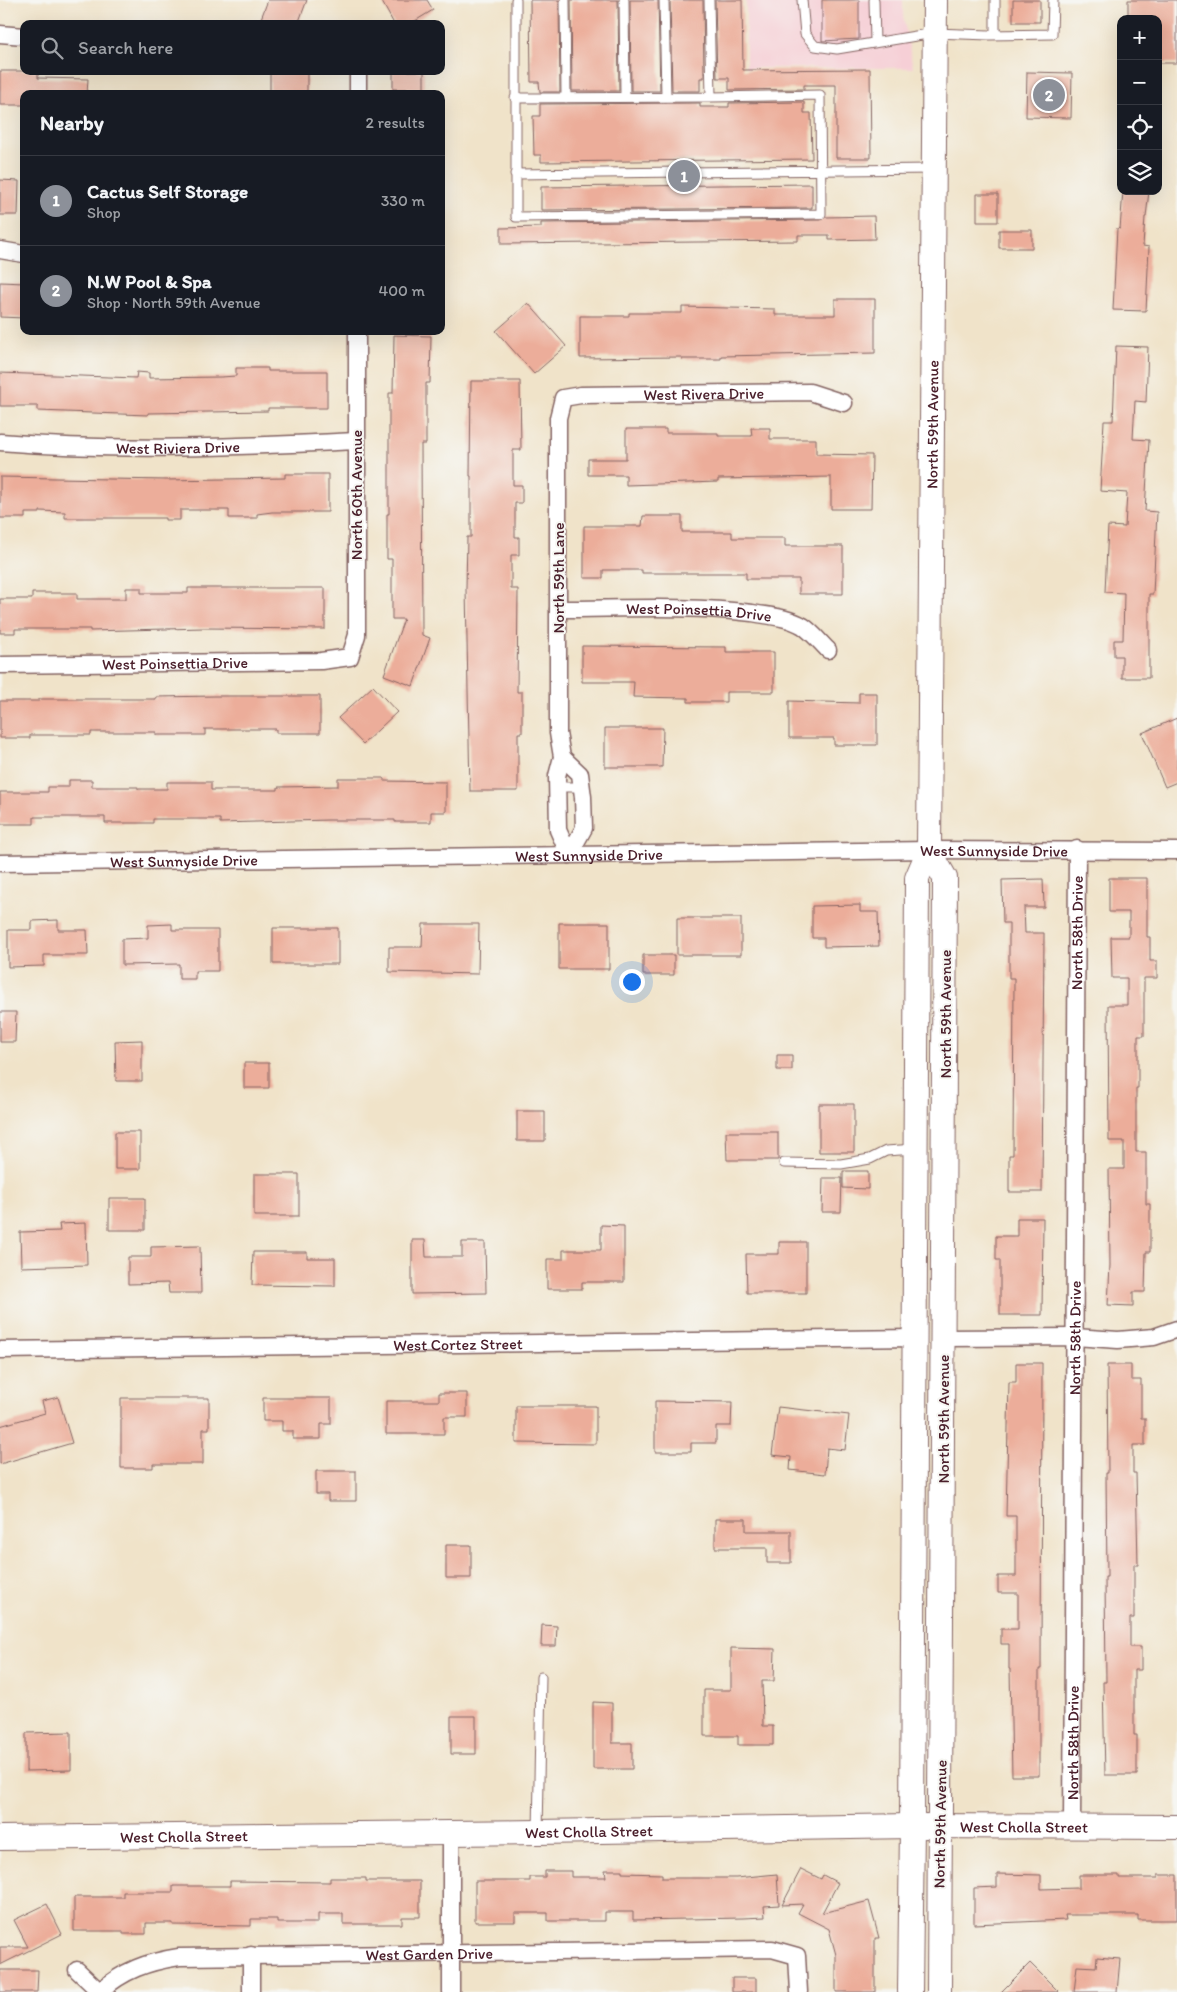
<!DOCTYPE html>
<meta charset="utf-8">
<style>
body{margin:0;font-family:Itim,sans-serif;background:#20242c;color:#f1f3f6}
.controls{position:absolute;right:15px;top:15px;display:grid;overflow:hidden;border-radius:10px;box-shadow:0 5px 20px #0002}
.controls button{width:45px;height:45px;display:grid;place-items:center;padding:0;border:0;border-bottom:1px solid #363941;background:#171b24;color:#f1f3f6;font:25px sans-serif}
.you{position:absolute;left:631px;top:981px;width:18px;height:18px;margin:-12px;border:4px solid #fff;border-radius:50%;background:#1a73e8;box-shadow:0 0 0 8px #1a73e833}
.badge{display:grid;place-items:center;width:32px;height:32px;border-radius:50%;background:#8c9099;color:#fff;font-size:16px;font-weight:700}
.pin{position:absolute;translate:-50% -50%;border:2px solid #fff;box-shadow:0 1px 5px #0006}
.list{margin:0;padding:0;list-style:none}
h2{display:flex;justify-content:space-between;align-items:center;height:65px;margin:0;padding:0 20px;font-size:21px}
h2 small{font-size:16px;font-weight:400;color:#9ea1a6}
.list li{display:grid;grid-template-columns:32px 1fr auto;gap:15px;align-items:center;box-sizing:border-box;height:90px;padding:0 20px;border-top:1px solid #363941}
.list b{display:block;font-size:19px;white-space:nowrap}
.list p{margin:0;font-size:16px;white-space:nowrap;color:#9ea1a6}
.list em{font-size:16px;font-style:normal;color:#9ea1a6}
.icon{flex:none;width:28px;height:28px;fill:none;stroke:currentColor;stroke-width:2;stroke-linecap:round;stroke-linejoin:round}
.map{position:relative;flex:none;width:1177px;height:1992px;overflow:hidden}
.search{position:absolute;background:#171b24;box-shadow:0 5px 20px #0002;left:20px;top:20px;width:425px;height:55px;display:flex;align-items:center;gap:12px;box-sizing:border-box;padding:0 18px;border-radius:10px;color:#9ea1a6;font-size:19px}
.panel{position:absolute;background:#171b24;box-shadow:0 5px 20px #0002;left:20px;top:90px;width:425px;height:245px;border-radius:10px}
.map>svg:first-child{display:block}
</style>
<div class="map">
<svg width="1177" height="1992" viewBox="0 0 1177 1992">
<rect width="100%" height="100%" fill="#f6f6f2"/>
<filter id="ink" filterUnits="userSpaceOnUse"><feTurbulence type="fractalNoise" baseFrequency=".02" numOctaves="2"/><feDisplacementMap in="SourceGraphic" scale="10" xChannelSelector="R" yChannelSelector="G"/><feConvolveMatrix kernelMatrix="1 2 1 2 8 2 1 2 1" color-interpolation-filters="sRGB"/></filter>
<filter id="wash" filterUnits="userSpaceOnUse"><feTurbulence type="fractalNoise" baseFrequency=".0096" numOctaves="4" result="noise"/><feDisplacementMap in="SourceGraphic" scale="20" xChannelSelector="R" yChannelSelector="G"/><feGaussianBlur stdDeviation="1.12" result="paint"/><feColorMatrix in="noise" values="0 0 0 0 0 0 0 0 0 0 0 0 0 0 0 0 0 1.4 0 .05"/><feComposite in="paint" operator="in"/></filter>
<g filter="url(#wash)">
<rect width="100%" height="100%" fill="#f0e3c9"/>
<!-- built -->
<path fill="#f6cfd6" d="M746,0H903V16L913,68H746Z"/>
<g id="blocks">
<!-- building -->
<path fill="#ecad9a" d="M268,0H307L298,24H259Z
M381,0H427L433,10L410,24H394Z
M530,0H559L560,92H540L539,82H531Z
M571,0H618L619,91H572Z
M630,0H658L660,91H631Z
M670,0H703L704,78H700V91H672Z
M715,0H742L743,70L870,69L871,158H836V85H804V89L729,90V78H717Z
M822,0H859V39L822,41Z
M1013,0H1040V22H1013Z
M1128,0H1177V63H1158V19H1128Z
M0,71H38V78L88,79L87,94H24V105H0Z
M270,71H307V94H270Z
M393,71H424V89H393Z
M1027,72L1072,73L1071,118L1026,117Z
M804,102V113H811L812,159L541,162V155H534L533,116H540V104L700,103V107H729V103Z
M0,180L19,181L18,215H0Z
M812,184V208L541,210V187Z
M1123,191H1149L1146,217H1145L1143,246L1149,247L1146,311L1113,310L1117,228L1120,229Z
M977,194H998V222H977Z
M874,216L875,239L829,240V235H798V241L501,244V228L541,227V223L821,220L826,217Z
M999,230H1032V248H999Z
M0,282L24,283V318L0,317Z
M835,299H875V353L721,356V359H682V357L580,358V316H629V313H682V307L775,309V315H835Z
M528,303L566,346L534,374L496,331Z
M394,335L431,336L430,383H426V444H421L422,635L430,638L413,686L384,675L404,619H392V559H387V514H389V393H393Z
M1116,346L1148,347L1146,402L1135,401L1133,439L1149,440L1145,511L1157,512L1153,594H1149V678H1122V656H1114V640H1123L1124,593L1105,592L1108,526L1125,527L1127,493L1100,491L1104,421H1113Z
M236,368H268V371H327V408H268V411L148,413V415L38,411V406H0V373L136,378L137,372L149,373V378L221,377L236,376Z
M471,381H520L521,450H513V485H522V503H515V537H519V555H511V589H518L517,692H522V733H518V791H470L466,589L467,537H471V476H470Z
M751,428H770V439H816V454L872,455L871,509H831V477L718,479V482L626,485V475H588V459H626V429H666V433H718V436H752Z
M285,474H328V512H272L257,514V518H229V510H180V520H165V518H65V512L40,511V513H25V518H0V477L166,480L285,478Z
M643,516H682V532H732V538H785V546H843V594H799V579H746V573H642V570H603V578H584V526H642Z
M126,588H141V593H188V588H325V629L203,628L90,631V629H15V633H0V599H32V593H77V599H126Z
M582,646L726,647V652H774V692H726V702H688V698L633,697L634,682H582Z
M373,686L397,712L363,744L338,718Z
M859,693H877V745H834V738H789V701L859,703Z
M215,696H320V733H276V729H205V735H156V732H91V735H30V738H0V701H39V699H156V697Z
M1177,718V782L1165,787L1142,733Z
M605,728H663L662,767H605Z
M338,778H384V781L446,782V812H431V822H395V820H328L220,823V819H153V823H105V817H34V824H0V792H48V787H69V780H92V787H138V789H167V782H211V790H278V787L338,786Z
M1109,878H1147V937H1150V961H1157V978H1144V1036H1138V1088H1136V1152H1146V1204H1150V1252H1146L1145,1292H1133V1306L1108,1305L1110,1265L1109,1169H1124V1141H1109L1108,1005H1127V978H1112L1111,937H1129V912H1109Z
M1043,879L1044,907H1024L1025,933H1044L1042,1192H1009V1155H1013L1014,978H1009V923H1003L1002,880Z
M860,905V912H878L879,946L824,947V938H812V906Z
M677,918H741V955H677Z
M58,920V930H87L88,955H44V966L8,967V930H32V921Z
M559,923H609V969H559Z
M172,924V930H218V971H195V979H179V964L122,965V939L148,938V925Z
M423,924H479L478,974L389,972V947H422Z
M273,928H338V964H273Z
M643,955H674V975H643Z
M0,1012H16L15,1042H0Z
M142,1040V1081H116L115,1041Z
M777,1055H792V1070H777Z
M244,1063H269V1088H244Z
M819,1104H854V1152H819Z
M517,1111H545V1141H517Z
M115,1132H140V1169H115Z
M726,1132H778V1160H727Z
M843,1171H868V1189L843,1188Z
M254,1174H299V1216H254Z
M823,1178H842L841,1212H822Z
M109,1198H145V1230H109Z
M1017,1218H1043L1042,1315H1000V1260H996V1236H1017Z
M86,1223L87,1265L21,1267L20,1232L60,1231L59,1224Z
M601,1225L624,1226V1282H582V1289H547V1259H563V1250H601Z
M412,1240H425L426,1257H462V1242H485L486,1293L412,1294Z
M779,1242H806V1293H747L746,1254H779Z
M200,1246L201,1293H169L168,1283L128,1284V1257H151V1247Z
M253,1252H307V1258H335V1286L252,1285Z
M1016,1363H1042L1041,1669H1039V1776H1012L1010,1669H1009V1644H1001V1629H1018V1593H998V1576H1016V1516H1006L1009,1382H1016Z
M1107,1365H1131V1380H1141V1418H1145V1445H1133V1473H1136L1138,1565H1134V1618H1130V1647H1141V1670H1134V1735H1137V1775H1105L1103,1682H1106L1105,1577H1107L1106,1473H1108Z
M439,1393H467V1417H444V1434H386V1401H439Z
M58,1397L72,1443L0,1464V1426L45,1413L42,1401Z
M121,1398H209V1429H203V1464H153V1468H121Z
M263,1398H331V1424H321V1439H293V1431H282V1421H263Z
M655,1401L732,1402L731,1426H716V1443H691V1452H655Z
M516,1406H596V1444L516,1443Z
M778,1407L849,1415L845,1450L827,1448L825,1474L790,1470L791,1457L772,1455Z
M316,1471H356V1501H328V1494H316Z
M715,1519H746V1531H791V1563H767V1548H715Z
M446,1545H471V1578H446Z
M542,1625L557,1626L556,1646H541Z
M731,1648L775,1649L774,1681H762L763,1726H773V1745H738V1736H704V1690H731Z
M593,1702L612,1703V1743H632V1769H593Z
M451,1716H476V1754H451Z
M71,1732V1770L26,1771V1733Z
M801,1869L821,1879L823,1875L838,1883L822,1913L869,1901L879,1938H875V1992H836V1955L829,1929L798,1913L803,1904L782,1905Z
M605,1870H622V1873L662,1874V1878H736L777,1874L779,1905L764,1906L765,1917L743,1918L633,1920V1912H605V1921H548V1913H515V1922H475V1881H530V1877H545V1871H571V1877H606Z
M997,1874L1041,1875V1889L1079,1888V1875H1119V1878H1158V1875H1177V1920H1138V1915H1065L1066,1920L974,1924V1888L997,1887Z
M330,1878H366V1881H420V1917H402V1924H343V1914H318V1923H277V1919H251V1926L173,1925V1923H146V1934H123V1931H74V1897H123V1892H173V1886H230V1881L330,1882Z
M47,1904L62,1934L0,1965V1947H28L14,1920Z
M1097,1957L1120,1959L1117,1992H1074L1077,1966L1096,1967Z
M1030,1963L1059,1992H1001Z
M0,1970H38L37,1992H0Z
M732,1978H756V1992H732Z"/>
</g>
</g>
<g filter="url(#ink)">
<use href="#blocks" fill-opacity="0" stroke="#846462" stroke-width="1"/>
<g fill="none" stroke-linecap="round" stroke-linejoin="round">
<!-- lane casing -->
<g stroke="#846462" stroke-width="11">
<path id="lane" d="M516,0V217L821,214L820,95L711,97L709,0
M565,0L566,98
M624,0L625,97
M664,0L666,97
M802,0L805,34L815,46L837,49L934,33L989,35L1052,34L1053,0
M874,0L875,43
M995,0V35
M515,98L711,97
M515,174L932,169
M557,787H582
M784,1163L841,1164L870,1159L886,1151L915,1149
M538,1832L541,1677"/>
</g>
<!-- street casing -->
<g stroke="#846462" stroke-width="19">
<g id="street">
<path d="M0,34L24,36"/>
<path d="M358,71V94"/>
<path d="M0,250L24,254"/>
<path id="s1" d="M0,442C119,452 237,447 356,441"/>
<path id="s2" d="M558,609C623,609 688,605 752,613C769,616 788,617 803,626C812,632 820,642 828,650"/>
<path id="s3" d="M0,665L321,661L350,657L357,635V331"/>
<path d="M562,757L580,774L583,797L584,828L569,855"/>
<path id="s4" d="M569,855L558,830L557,776L562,757L558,733V418L563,398L581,395L810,392L844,403"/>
<path id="s5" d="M0,863L929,850L1177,851"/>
<path d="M943,1338L1075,1337L1118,1340L1154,1337L1177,1329"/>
<path id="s6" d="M0,1350L915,1338"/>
<path id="s7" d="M1072,1827L1077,849"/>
<path d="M251,1955V1992"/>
<path d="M77,1970L99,1991"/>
<path id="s8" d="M99,1992C124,1970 147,1962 179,1957L772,1949L797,1956L799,1992"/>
<path d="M451,1992V1833"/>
</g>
</g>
<!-- secondary casing -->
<g stroke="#846462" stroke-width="26">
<g id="secondary">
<path d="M929,850L945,878L939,1992"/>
<path id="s9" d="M0,1838L538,1832L912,1826L1177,1827"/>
<path id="s10" d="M910,1992L912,1826L917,878L929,850L935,0"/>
</g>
</g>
<!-- lane -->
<use href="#lane" stroke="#fff" stroke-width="9"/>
<!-- street -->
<use href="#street" stroke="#fff" stroke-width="16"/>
<!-- secondary -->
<use href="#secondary" stroke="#fff" stroke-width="24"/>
</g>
</g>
<g text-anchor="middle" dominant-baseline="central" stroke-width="4" stroke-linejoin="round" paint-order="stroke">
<!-- street labels -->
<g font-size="16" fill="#4a1f2b" stroke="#f6f6f2">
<text stroke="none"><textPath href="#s4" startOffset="602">West Rivera Drive</textPath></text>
<text stroke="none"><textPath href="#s10" startOffset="1570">North 59th Avenue</textPath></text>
<text stroke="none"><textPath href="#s1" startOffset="178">West Riviera Drive</textPath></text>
<text transform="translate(356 495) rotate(-90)">North 60th Avenue</text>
<text transform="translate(558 578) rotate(-90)">North 59th Lane</text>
<text stroke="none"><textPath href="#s2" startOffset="141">West Poinsettia Drive</textPath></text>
<text stroke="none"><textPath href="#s3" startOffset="175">West Poinsettia Drive</textPath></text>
<text stroke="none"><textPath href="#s5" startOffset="994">West Sunnyside Drive</textPath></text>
<text stroke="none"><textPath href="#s5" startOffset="589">West Sunnyside Drive</textPath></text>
<text stroke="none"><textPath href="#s5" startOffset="184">West Sunnyside Drive</textPath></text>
<text stroke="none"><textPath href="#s7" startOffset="894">North 58th Drive</textPath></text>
<text transform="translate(945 1014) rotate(-90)">North 59th Avenue</text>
<text stroke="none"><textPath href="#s7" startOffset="489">North 58th Drive</textPath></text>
<text stroke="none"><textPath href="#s6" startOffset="458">West Cortez Street</textPath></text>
<text transform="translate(943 1419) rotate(-90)">North 59th Avenue</text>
<text stroke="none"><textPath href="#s7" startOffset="84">North 58th Drive</textPath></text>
<text transform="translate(940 1824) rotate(-89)">North 59th Avenue</text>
<text stroke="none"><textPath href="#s9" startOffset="1024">West Cholla Street</textPath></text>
<text stroke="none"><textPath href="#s9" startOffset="589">West Cholla Street</textPath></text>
<text stroke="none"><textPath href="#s9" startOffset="184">West Cholla Street</textPath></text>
<text stroke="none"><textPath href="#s8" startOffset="339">West Garden Drive</textPath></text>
</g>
</g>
</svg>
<div class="controls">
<button>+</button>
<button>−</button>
<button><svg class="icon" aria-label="locate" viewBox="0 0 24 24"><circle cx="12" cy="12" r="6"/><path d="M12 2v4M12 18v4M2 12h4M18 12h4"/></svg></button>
<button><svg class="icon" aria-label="layers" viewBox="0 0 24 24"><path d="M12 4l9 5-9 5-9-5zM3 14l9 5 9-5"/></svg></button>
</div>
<div class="you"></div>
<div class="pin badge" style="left:684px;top:176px">1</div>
<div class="pin badge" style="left:1049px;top:95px">2</div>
<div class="search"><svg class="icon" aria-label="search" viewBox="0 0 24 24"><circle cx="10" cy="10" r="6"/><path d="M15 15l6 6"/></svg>Search here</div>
<section class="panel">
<h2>Nearby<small>2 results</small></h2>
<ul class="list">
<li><span class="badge">1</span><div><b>Cactus Self Storage</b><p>Shop</p></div><em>330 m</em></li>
<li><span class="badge">2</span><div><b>N.W Pool &amp; Spa</b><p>Shop · North 59th Avenue</p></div><em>400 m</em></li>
</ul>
</section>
</div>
